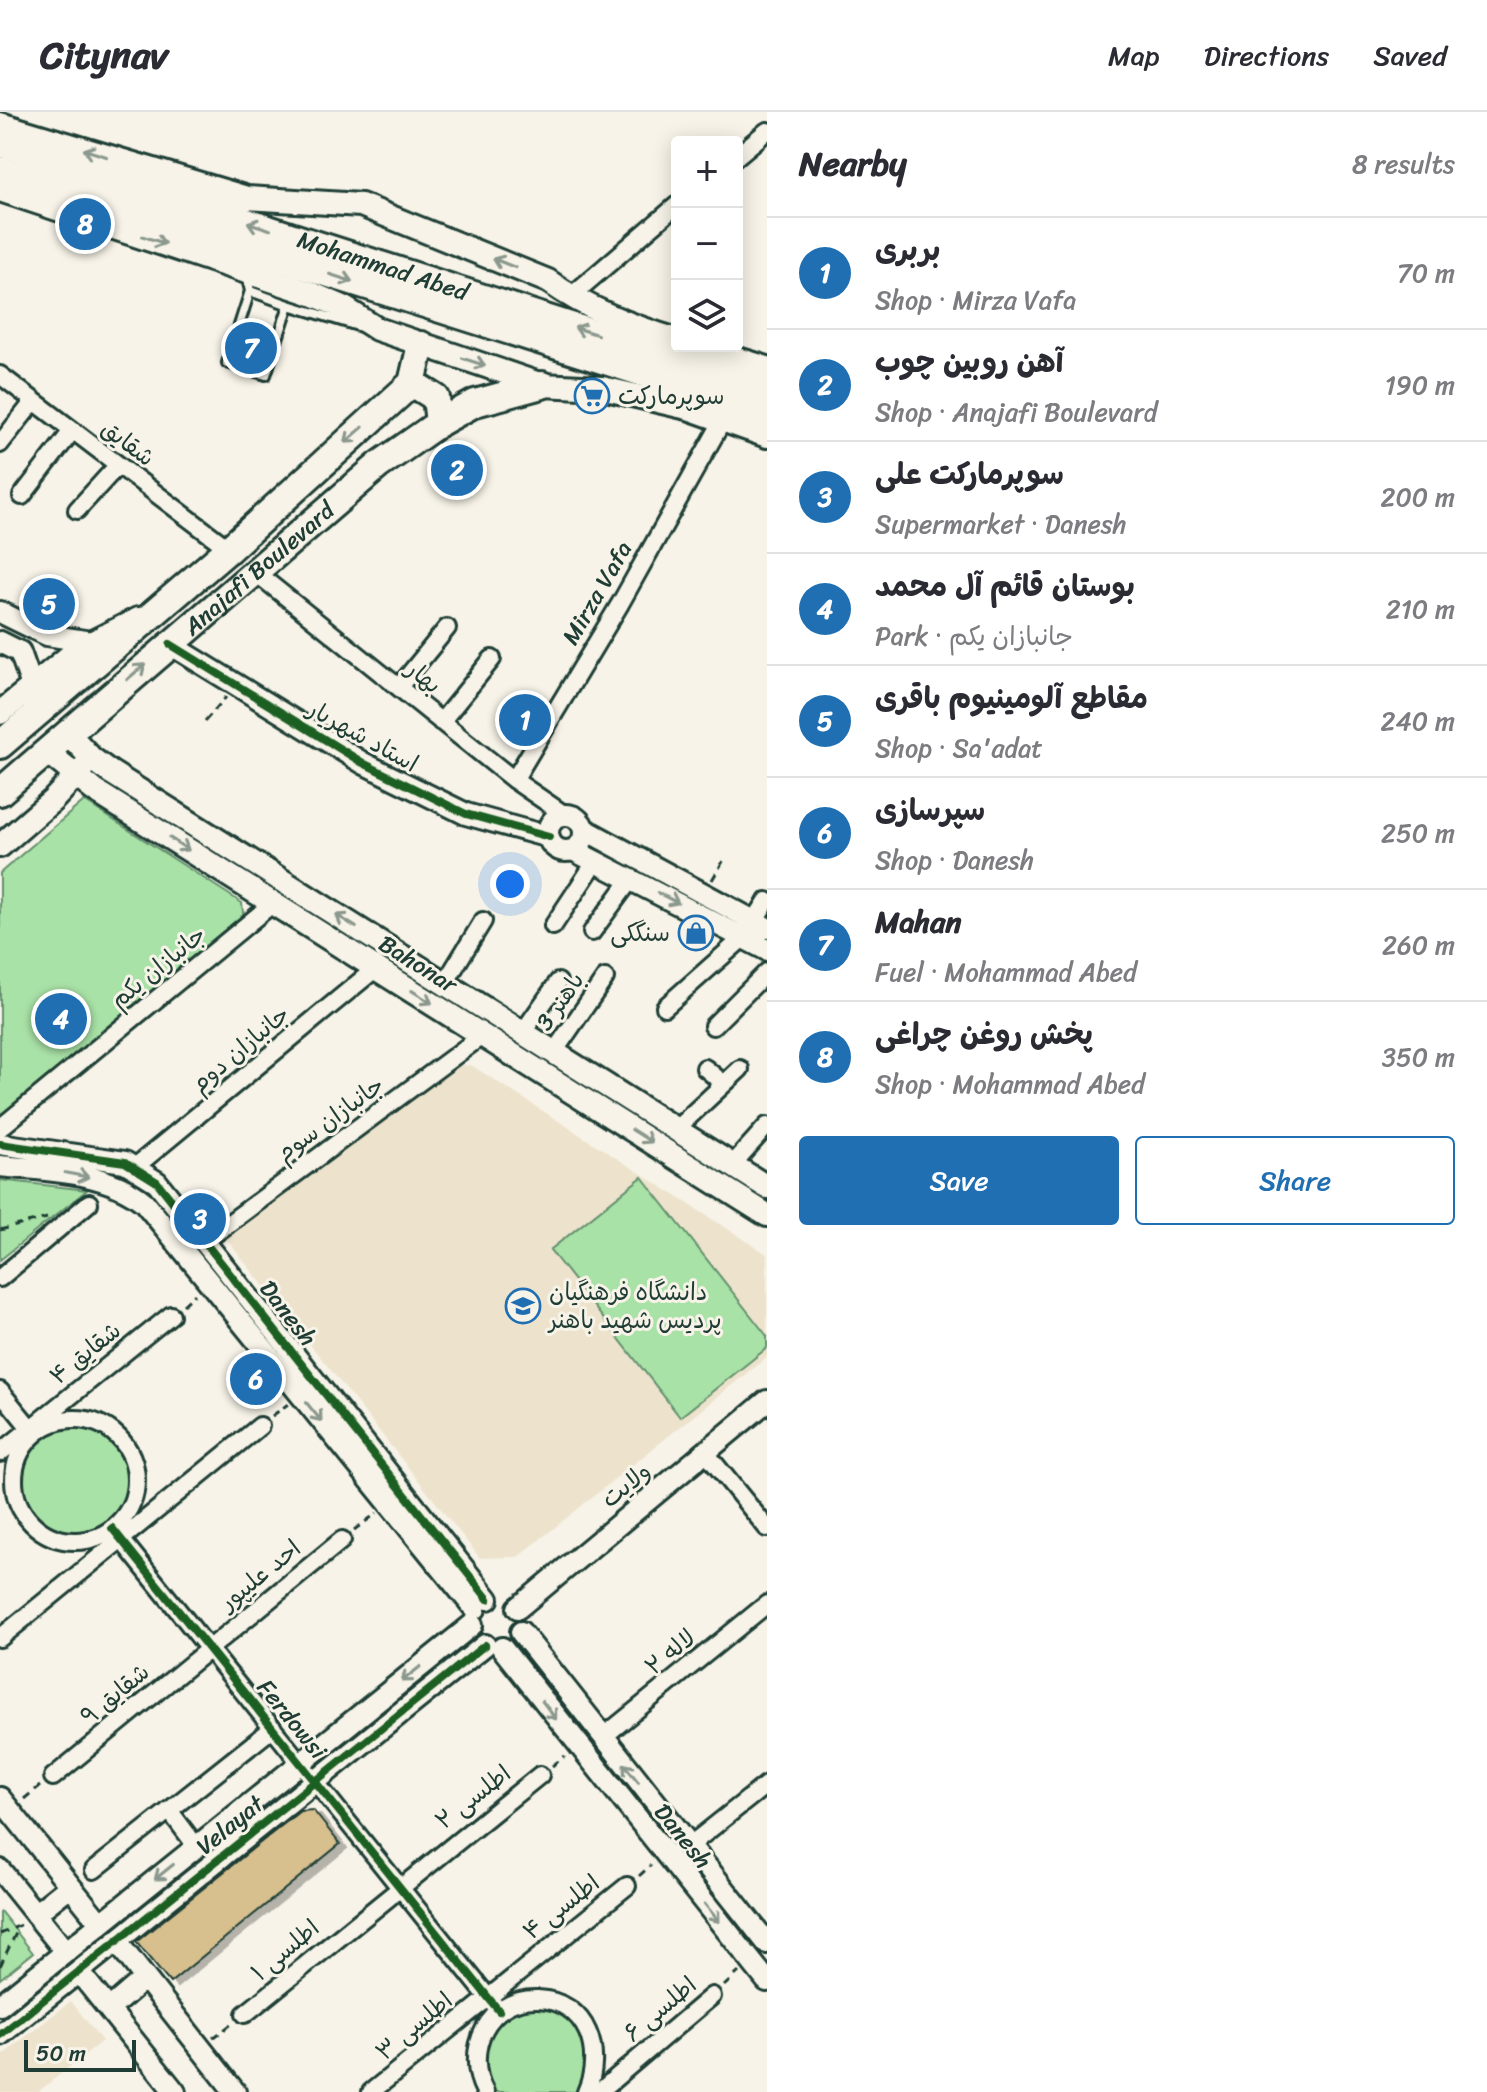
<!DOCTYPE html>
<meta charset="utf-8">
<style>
body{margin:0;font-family:Sriracha,"Playpen Sans Arabic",sans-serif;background:#f2f2f3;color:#2b2b33}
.controls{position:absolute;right:24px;top:24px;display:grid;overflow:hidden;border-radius:8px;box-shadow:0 4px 20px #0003}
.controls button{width:72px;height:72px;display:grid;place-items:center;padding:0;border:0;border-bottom:2px solid #e1e1e2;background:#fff;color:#2b2b33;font:40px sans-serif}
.scale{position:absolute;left:24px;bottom:20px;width:112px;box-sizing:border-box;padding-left:8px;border:4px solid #1f3d34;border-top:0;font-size:22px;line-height:28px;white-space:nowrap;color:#1f3d34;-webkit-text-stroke:6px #f7f3e8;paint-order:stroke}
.you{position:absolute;left:510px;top:772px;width:28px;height:28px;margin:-20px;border:6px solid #fff;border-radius:50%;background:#1a73e8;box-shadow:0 0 0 12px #1a73e833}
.badge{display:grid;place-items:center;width:52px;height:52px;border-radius:50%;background:#1f6fb2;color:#fff;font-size:26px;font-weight:700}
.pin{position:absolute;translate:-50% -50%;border:4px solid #fff;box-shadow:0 2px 8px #0006}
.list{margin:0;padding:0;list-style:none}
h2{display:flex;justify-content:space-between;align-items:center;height:104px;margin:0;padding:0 32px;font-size:34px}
h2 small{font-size:26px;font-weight:400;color:#7c7c81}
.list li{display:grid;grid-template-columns:52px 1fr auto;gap:24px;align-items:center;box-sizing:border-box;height:112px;padding:0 32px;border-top:2px solid #e1e1e2}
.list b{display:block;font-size:30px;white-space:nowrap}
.list p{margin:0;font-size:26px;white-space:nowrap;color:#7c7c81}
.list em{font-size:26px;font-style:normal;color:#7c7c81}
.actions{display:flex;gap:16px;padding:24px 32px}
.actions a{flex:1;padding:18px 0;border:2px solid #1f6fb2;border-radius:8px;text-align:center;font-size:28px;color:#1f6fb2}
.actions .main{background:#1f6fb2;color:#fff}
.icon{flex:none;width:44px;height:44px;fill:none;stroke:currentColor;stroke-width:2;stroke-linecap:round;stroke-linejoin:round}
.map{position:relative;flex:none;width:767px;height:1980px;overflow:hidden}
header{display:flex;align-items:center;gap:48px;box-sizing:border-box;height:112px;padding:0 40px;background:#fff;border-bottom:2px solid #e1e1e2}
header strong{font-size:38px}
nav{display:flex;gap:44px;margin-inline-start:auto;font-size:28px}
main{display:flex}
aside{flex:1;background:#fff}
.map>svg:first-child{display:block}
</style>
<header>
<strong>Citynav</strong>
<nav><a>Map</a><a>Directions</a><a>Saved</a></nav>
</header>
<main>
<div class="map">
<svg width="767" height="1980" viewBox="0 0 767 1980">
<defs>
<filter id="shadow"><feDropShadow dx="7" dy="4" stdDeviation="0" flood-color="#0004"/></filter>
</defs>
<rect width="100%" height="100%" fill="#f7f3e8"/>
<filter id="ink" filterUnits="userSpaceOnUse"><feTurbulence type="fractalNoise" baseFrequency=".0125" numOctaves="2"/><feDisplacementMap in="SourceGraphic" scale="16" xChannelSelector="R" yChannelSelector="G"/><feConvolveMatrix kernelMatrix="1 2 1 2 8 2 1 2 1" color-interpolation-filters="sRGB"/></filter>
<g filter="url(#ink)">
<!-- built -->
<path fill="#ede3cd" d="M471,953L767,1142V1245L518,1445L480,1446L224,1124L458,954Z
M71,1889L102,1929L38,1980H0V1945Z"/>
<!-- green -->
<path fill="#a9e2a7" stroke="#64906e" stroke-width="2" d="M84,689L242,791L244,809L0,1006V761Z
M642,1065L767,1224V1236L680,1305L550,1138Z
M0,1068L87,1078L0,1148Z
M23 1368a52 52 0 1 1 104 0a52 52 0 1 1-104 0Z
M1,1800L33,1841L0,1867V1801Z
M532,1894C577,1899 600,1939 577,1980H493C467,1944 494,1902 532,1894Z"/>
<!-- building -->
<path fill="#d7bf8e" stroke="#1f3d34" stroke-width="2" filter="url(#shadow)" d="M313,1698L340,1732L170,1871L136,1830L300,1699Z"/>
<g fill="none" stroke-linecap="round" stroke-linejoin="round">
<!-- service casing -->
<g stroke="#1f3d34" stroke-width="14">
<path id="service" d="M246,163L250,179L227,251L266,263L289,193L361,215
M250,179L289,193"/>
</g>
<!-- minor casing -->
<g stroke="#1f3d34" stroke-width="22">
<path id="minor" d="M737,44L767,19
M570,185L677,93
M0,263L229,437
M0,332L34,289
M22,384L72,319
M77,398L118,353
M255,460L514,668L565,703
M399,575L447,516
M441,610L492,547
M514,668L620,492L718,317
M553,814L596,749
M592,820L631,767
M445,871L483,809
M665,895L744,825L767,789
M713,914L767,860
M523,920L558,870
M554,940L605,866
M705,956L724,972
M0,1016L272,792
M676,1017L740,957
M732,1053L767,1014
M135,1055L375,857
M205,1129L483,923
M0,1166L89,1091
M0,1279L35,1322
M14 1368a61 61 0 1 1 122 0a61 61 0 1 1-122 0Z
M0,1341L171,1203
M706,1341L767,1416
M112,1416L499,1899
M0,1526L260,1314
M603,1625L767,1492
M53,1665L342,1428
M169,1698L196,1734
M689,1734L767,1672
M94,1758L273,1616
M245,1902L540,1663
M371,1980L627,1774
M485,1980C463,1940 487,1885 538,1887C588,1889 604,1941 586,1980
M599,1980L712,1884"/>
</g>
<!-- tertiary casing -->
<g stroke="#1f3d34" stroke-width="26">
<path id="tertiary" d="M0,500L47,523L91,530
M0,530L20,540L32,574L30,587
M170,532L363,651L466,702L549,725
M548 721a18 18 0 1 1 36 0a18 18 0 1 1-36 0Z
M584,717L767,816
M573,738L767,838
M0,1032L125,1050L157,1070L488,1487
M0,1054C49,1059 104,1058 144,1090L475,1497
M518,1496L767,1289
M521,1520L767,1831
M502,1536L767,1869
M0,1686L100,1811
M0,1758L65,1839
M35,1802L70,1774
M117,1830L235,1980
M79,1860L175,1980
M0,1893L472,1513
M109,1897L145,1866
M0,1923L485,1533"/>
</g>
<!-- secondary casing -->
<g stroke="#1f3d34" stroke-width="28">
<path id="secondary" d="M0,12L247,86L361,93L548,169C587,197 631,214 677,228
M0,78L310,181L343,195L377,217L542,273L602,276L688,296L767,324
M695,234L767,256
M0,601L77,538L138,507
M67,620L91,646L110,660L767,1075
M46,639L95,679L767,1103
M0,734L53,688L84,655"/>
</g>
<!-- primary casing -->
<g stroke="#1f3d34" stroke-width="32">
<g id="primary">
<path id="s1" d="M0,31L767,277"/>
<path d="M0,58L767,300"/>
<path d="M412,271L436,286L439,311"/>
<path d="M0,633L229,437L412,271L421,233"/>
<path id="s2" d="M0,680L379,353L439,311L475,291L542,273"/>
</g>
</g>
<!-- path -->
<path stroke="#1f3d34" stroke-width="3" stroke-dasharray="8 6" stroke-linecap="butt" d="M205,609L226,585
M712,768L725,746
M0,1118L47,1106
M183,1193L195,1182
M272,1304L288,1292
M354,1418L377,1401
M552,1654L565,1644
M24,1687L40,1674
M639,1764L651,1753
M0,1822L23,1812
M0,1854L18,1817
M724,1874L739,1860
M213,1926L233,1911"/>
<!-- service -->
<use href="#service" stroke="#f7f3e8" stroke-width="8"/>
<!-- minor -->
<use href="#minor" stroke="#f7f3e8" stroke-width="16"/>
<!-- tertiary -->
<use href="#tertiary" stroke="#f7f3e8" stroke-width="20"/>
<!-- secondary -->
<use href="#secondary" stroke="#f7f3e8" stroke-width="22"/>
<!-- primary -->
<use href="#primary" stroke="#f7f3e8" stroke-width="26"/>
<!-- cycleway casing -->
<g stroke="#f7f3e8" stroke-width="13">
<path id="cycleway" d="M170,532L363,651L466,702L549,725
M0,1032L125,1050L157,1070L488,1487
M112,1416L499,1899
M0,1923L485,1533"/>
</g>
<!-- cycleway -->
<use href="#cycleway" stroke="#1b5e20" stroke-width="8"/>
</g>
<!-- one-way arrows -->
<defs><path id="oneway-shaft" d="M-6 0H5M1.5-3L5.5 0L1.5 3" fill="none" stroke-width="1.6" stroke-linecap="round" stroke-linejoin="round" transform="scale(2)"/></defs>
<g stroke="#8b988e">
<use href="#oneway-shaft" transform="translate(95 41) rotate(-163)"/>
<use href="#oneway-shaft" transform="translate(259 114) rotate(-162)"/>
<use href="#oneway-shaft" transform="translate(154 128) rotate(18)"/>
<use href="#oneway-shaft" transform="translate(504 151) rotate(-158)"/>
<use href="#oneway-shaft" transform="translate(341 166) rotate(18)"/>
<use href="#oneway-shaft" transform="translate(586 219) rotate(-162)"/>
<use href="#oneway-shaft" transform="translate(474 250) rotate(18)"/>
<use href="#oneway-shaft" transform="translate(354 323) rotate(139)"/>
<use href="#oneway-shaft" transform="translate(136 560) rotate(-40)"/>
<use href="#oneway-shaft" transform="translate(179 732) rotate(33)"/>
<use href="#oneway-shaft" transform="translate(668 786) rotate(27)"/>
<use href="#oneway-shaft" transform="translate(346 809) rotate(-148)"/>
<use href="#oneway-shaft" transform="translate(422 885) rotate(32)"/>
<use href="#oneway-shaft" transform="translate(642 1024) rotate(32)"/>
<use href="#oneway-shaft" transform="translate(77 1063) rotate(11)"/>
<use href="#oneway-shaft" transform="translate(314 1300) rotate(51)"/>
<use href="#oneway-shaft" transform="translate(411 1562) rotate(141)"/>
<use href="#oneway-shaft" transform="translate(549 1598) rotate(53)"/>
<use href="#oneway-shaft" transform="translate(631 1661) rotate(-129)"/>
<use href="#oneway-shaft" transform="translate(164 1760) rotate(141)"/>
<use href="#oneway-shaft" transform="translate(712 1801) rotate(51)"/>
</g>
</g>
<!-- icons -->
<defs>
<g id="supermarket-ring" transform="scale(1.8)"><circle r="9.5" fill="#f7f3e8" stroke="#1f6fb2" stroke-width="1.5"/><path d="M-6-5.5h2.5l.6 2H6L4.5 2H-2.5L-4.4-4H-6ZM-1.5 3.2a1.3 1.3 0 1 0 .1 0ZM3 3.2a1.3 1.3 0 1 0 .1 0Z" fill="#1f6fb2"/></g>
<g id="shop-ring" transform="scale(1.8)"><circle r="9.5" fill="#f7f3e8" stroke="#1f6fb2" stroke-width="1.5"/><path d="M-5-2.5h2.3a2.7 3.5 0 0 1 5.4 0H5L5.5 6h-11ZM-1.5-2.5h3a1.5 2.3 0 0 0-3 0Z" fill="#1f6fb2"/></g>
<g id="university-ring" transform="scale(1.8)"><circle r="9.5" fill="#f7f3e8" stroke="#1f6fb2" stroke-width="1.5"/><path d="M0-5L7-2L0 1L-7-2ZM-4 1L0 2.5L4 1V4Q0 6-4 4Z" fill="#1f6fb2"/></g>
</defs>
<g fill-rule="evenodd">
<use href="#supermarket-ring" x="592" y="284"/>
<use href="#shop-ring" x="696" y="821"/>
<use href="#university-ring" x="523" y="1194"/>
</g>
<g text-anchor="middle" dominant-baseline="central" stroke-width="6" stroke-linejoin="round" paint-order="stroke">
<!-- street labels -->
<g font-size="24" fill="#1f3d34" stroke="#f7f3e8">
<text stroke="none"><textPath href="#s1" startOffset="402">Mohammad Abed</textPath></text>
<text transform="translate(128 331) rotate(37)">شقایق</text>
<text stroke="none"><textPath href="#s2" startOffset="342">Anajafi Boulevard</textPath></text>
<text transform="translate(597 481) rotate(-60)">Mirza Vafa</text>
<text transform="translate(424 565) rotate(39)">بهار</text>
<text transform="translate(363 624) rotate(29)">استاد شهریار</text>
<text transform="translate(418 852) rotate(32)">Bahonar</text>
<text transform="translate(158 855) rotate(-39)">جانبازان یکم</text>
<text transform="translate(560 889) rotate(-55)">باهنر 3</text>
<text transform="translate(240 937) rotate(-40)">جانبازان دوم</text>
<text transform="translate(330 1007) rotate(-36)">جانبازان سوم</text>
<text transform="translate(288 1201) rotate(52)">Danesh</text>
<text transform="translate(85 1241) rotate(-39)">شقایق ۴</text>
<text transform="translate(626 1373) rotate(-39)">ولایت</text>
<text transform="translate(260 1463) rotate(-39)">احد علیپور</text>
<text transform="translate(670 1540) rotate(-39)">لاله ۲</text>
<text transform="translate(115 1582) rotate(-40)">شقایق ۹</text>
<text transform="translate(292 1607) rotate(51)">Ferdowsi</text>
<text transform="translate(473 1685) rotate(-38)">اطلسی ۲</text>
<text transform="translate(230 1713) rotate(-39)">Velayat</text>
<text transform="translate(683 1724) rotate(51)">Danesh</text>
<text transform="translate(561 1795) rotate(-38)">اطلسی ۴</text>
<text transform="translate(285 1838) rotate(-40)">اطلسی ۱</text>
<text transform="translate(660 1897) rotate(-40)">اطلسی ۶</text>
<text transform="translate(414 1914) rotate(-40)">اطلسی ۳</text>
</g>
<!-- poi labels -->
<g font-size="24" fill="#1f3d34" stroke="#f7f3e8" text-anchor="start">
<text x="618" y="284">سوپرمارکت</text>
<text x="670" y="821" text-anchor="end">سنگکی</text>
<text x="549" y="1180">دانشگاه فرهنگیان<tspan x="549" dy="28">پردیس شهید باهنر</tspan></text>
</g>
</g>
</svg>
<div class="controls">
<button>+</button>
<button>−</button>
<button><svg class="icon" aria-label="layers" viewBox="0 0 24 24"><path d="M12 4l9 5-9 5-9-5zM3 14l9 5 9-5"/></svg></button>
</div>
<div class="scale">50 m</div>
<div class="you"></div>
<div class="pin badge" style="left:525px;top:608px">1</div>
<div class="pin badge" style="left:457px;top:358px">2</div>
<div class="pin badge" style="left:200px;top:1107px">3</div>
<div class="pin badge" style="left:61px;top:907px">4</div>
<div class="pin badge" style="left:49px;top:492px">5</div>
<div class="pin badge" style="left:256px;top:1267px">6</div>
<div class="pin badge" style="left:251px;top:236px">7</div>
<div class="pin badge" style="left:85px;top:112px">8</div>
</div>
<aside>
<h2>Nearby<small>8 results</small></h2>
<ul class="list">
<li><span class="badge">1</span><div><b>بربری</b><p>Shop · Mirza Vafa</p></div><em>70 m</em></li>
<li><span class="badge">2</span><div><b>آهن روبین چوب</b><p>Shop · Anajafi Boulevard</p></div><em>190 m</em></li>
<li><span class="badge">3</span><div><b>سوپرمارکت علی</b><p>Supermarket · Danesh</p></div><em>200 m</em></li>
<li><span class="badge">4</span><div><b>بوستان قائم آل محمد</b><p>Park · جانبازان یکم</p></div><em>210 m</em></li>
<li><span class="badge">5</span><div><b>مقاطع آلومینیوم باقری</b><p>Shop · Sa'adat</p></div><em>240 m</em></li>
<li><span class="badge">6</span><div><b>سپرسازی</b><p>Shop · Danesh</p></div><em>250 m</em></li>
<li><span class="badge">7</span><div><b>Mahan</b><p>Fuel · Mohammad Abed</p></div><em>260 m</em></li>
<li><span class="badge">8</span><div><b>پخش روغن چراغی</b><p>Shop · Mohammad Abed</p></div><em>350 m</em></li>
</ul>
<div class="actions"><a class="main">Save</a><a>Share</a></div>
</aside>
</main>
